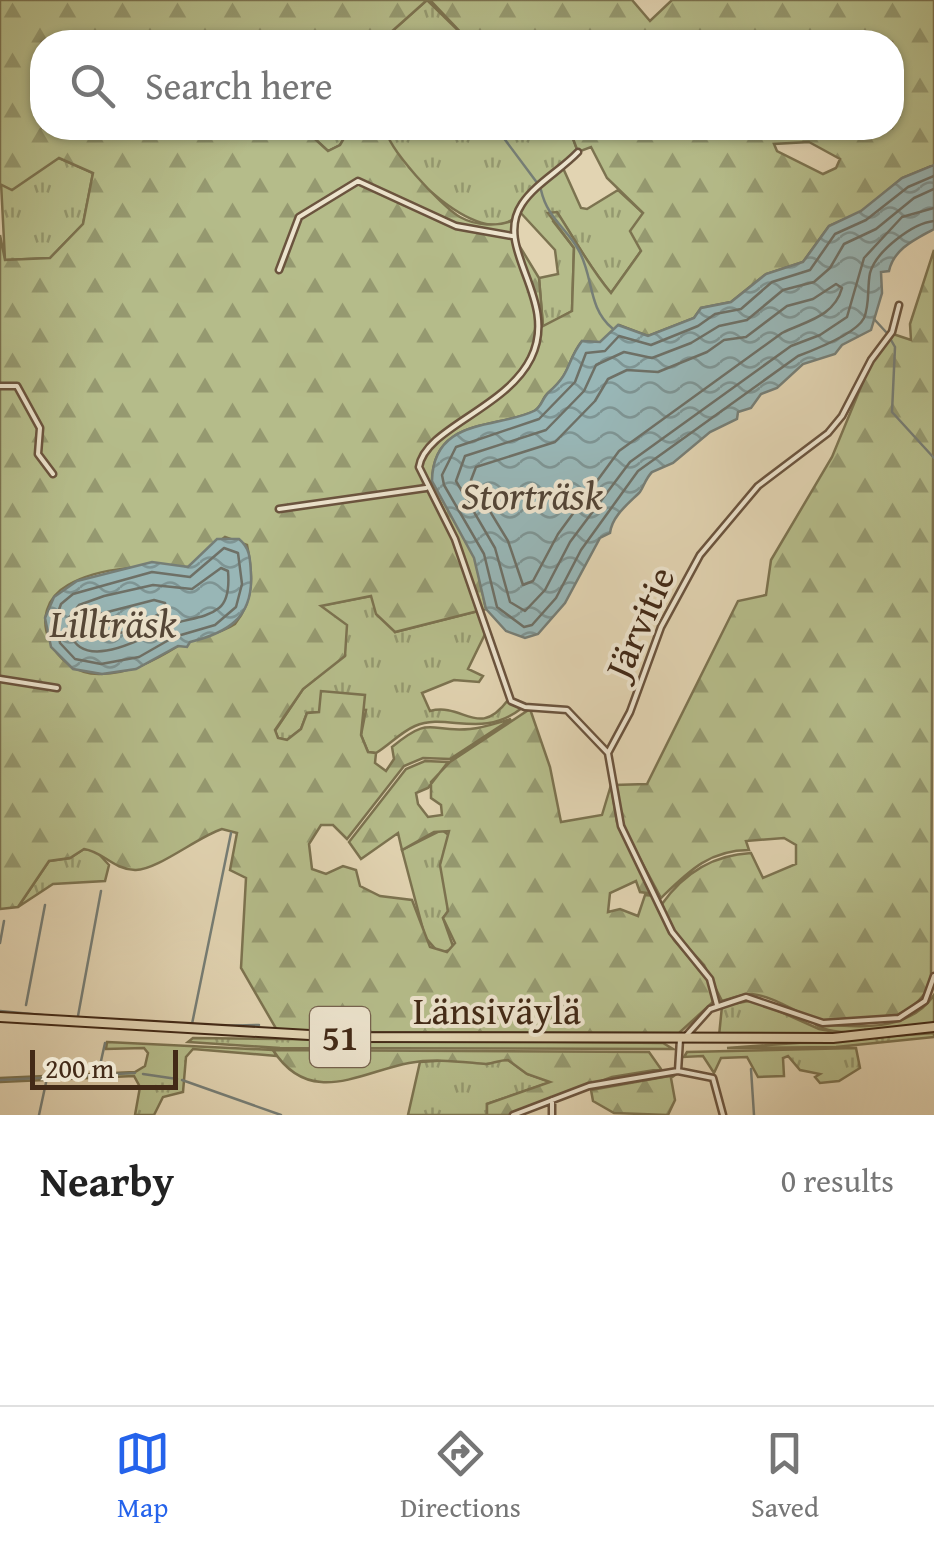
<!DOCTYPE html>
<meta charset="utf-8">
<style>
body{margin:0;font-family:"Gentium Book Plus",serif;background:#f2f2f2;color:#222}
.scale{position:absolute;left:30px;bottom:25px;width:148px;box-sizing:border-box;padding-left:10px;border:5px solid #432a17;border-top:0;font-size:28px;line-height:35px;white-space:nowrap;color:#432a17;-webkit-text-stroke:8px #ece3cd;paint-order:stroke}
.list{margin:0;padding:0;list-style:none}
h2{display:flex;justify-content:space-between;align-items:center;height:130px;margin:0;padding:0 40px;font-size:42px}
h2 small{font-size:32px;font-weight:400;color:#767676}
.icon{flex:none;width:55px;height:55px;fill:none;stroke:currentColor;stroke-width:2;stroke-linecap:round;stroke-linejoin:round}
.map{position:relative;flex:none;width:934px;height:1115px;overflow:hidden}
.search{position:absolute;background:#fff;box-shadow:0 2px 8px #0004;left:30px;right:30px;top:30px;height:110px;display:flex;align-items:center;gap:25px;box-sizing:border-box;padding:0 35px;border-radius:40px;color:#767676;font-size:38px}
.sheet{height:290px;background:#fff}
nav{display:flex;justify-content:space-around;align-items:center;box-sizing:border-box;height:140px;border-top:2px solid #e0e0e0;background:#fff;font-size:28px;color:#767676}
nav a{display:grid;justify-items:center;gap:5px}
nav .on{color:#2563eb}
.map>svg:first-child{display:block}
</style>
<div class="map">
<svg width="934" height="1115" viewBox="0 0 934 1115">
<defs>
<pattern id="grass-tufts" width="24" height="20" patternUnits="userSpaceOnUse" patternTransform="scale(2.5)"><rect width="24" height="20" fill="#b5bc8a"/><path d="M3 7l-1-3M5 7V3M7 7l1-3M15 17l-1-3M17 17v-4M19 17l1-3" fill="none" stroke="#959970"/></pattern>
<pattern id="forest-firs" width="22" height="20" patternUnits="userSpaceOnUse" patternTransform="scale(2.5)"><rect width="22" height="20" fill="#b5bc8a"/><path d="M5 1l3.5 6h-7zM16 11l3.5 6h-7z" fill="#959970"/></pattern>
<pattern id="water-waves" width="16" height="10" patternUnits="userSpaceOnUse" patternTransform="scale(2.5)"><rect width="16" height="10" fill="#98b6b6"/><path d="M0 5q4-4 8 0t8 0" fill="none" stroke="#7e9493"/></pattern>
</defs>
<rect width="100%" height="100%" fill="#e2d4b2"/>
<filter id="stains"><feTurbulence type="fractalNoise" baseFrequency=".002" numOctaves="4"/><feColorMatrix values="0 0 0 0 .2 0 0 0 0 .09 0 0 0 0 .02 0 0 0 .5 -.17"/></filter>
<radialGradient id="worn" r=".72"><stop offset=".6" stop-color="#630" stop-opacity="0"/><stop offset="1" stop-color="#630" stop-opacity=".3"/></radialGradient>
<!-- grass -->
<path fill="url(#grass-tufts)" stroke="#7c7350" stroke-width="2.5" d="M427,0L470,42H380Z
M303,128H351L340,145L328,151Z
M386,128H569L578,152L563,168L581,208L587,209L618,190L643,213L641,251L611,293C589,267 576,241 557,213L553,221L574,248L572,311L543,327L539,278L558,274L555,250L519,211C491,262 384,159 386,128Z
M59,158L93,173L83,224L50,258L5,260L0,163Z
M371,596L395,632L482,610L488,628L468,669L483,676L479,682L454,680L422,693L430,711C464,702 478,740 508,700L522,708C481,740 447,712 415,726C401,732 389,745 376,753L368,752L361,735L366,710L321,707L319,712L307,713L301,729L287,740L278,738L275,731L303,689L345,655L319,606Z
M442,830L450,836L444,851L448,912L443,918L454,949L439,953L425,937L402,850Z
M84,849L96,851L109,865L105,881L53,884L18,907L49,861L70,858Z
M754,1000L819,1029L846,1034L719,1036L722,1006Z
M934,1033V1037L836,1047L727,1048Z
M193,1038L663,1043L673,1049L280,1048L188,1042Z
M107,1042L273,1050L277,1056L193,1049L186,1057L183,1092L163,1097L154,1115H135L140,1087L134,1076L0,1082V1078L135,1072L145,1066L148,1053L144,1048L106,1049Z
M856,1048L860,1068L839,1081L820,1083L815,1077L820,1074L800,1070L788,1056L783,1058L784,1076L758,1077L747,1057L721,1058L714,1073L703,1056L684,1057L687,1052Z
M465,1059L508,1060L527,1074L551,1082L487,1104V1115H408L420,1062Z"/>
<!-- forest -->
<path fill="url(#forest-firs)" stroke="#7c7350" stroke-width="2.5" fill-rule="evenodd" d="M0,0H427L380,42H42V128H303L328,151L340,145L350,128H386C385,146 442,207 460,217C476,226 498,227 514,220L511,232L539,278L543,326L572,311L574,248L548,213L557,212C576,241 589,267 611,293L641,251L630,231L643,213L607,178L591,147L578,152L569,128H892V42H470L430,0H632L650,21L672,0H934V165L902,178L861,212L829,226L803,262L766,274L731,302L701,308L694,318L648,336L619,325L600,343L582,341C565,363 574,370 548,393C542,398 542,407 534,411C497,429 433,417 432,481L475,558L486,609L395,632L376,614L371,596L321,606L347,625L345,656L303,689L275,730L278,738L287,740L301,729L307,713L319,712L321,691L365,695L361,735L368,752L376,753L375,763L386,771L394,759L392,747C432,714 428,733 470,729C483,728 497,723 511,719L450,759L423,758L404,766L347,839L333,825H321L309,844L312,869L326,874L343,866L356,870L360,886L380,896L412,900L430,947L447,952L455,943L443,918L448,911L440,865L449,831L434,832L402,850L398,833L361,859L349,842L406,769L425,761L448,762L428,788L416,793L418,804L428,817L442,815L441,805L431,798V782L450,762L530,709L550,767L561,822L602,815L611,785L617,822L654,894L640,892L636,881L610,893L608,912L620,909L638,916L645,895L655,896L674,940L709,981L714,1001L679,1033L278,1032L241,968L246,878L230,870L237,833L222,829C199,836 156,871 135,870C112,869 104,852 84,849L70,858L49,861L18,907L0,909V235L5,260L50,258L83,224L93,173L59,158L12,190L0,184ZM809,142L840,159L836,168L823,174L777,151L774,144ZM225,537L247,545C253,574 255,599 235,624C216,637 193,636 178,646C154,661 131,673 100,674C53,675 22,611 68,585C100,566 154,565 188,567Z
M934,250L931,981C917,1024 849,1032 810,1017C792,1010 772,996 752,994C742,994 732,998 722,1001L704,965L673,931L662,904C684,873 712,855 751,853L763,878L796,864V845L784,838L746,841L749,850C709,850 688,872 661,898L621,823L614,785L647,784L738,601L766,595L771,560L832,457L870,365L893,334L911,340L910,324Z
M934,995V1024C905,1027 833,1042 814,1023C855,1028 908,1033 934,995Z
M273,1050L649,1052L661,1069L612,1077L509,1115H487V1104L550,1082L527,1074L508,1060C500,1060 490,1064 486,1064C461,1062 436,1058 409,1063C361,1072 310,1108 273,1050Z
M675,1075L671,1078L675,1100L668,1115L614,1113L593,1101L591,1090Z"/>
<!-- water -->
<path fill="url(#water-waves)" stroke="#767e76" stroke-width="2.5" d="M934,165V229C916,239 894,248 889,271L881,272L882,293L871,330L842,345L835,354L803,364L777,388L761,394L751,408L738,412L737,419L710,432L673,463L652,472C645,479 643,489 639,493C628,504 612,516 610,533L600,538L565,603L538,634L525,638L506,631L486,609L474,558L432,481C433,417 497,429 534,411C542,407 542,398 549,392C572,372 566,362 582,341L600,342L618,325L648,336L694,318L701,308L731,302L766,274L803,262L829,226L861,211L902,178Z
M217,539H239C251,549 250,560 251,575C253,618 227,633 190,642L187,647L178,646L136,669L102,674L73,669L51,647L45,618L54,597L77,581L152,562L188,567Z"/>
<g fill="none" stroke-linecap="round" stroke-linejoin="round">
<!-- shore -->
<path stroke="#6e7066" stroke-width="2.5" d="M934,176L908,187L866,220L835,234L810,270L772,282L741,309L715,314L698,326L651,345L619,336L605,351L586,353L575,382L539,419L456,447L442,475L444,485L484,554L497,607L524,627L532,625L556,598L581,550L638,471L798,356C814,350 856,334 864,318C870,304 867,287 870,273C876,251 913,223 934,221
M934,189L914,198L876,229L844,244L830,268L814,282L783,290L747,320L719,326L691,343L652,358L624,352L596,365L584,391L546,430L465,456L456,481L495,548L510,602L525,611L545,590L570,542L630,462L791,346L820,335L847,317L864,258L902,217L934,208
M836,284L842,288C834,317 806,321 782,333L619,451L558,534L533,581L523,585L508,541L471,480L476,467L555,442L595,401L608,379L627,370L658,372L707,352L724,340L746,337L787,306L813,299Z
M224,548L238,553L242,584L236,607L215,625L174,637L139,657L101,664L75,659L60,643L56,618L61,604L73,594L152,572L190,577Z
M221,568L228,571C229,583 229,600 219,608C204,620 184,618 168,626C141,640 70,679 68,619L79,605L104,596L153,585L192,589Z
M154,600L165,603L166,610C142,624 113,645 85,630L88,617Z"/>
<!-- stream -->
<path stroke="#767e76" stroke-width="2.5" d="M384,39L387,42
M491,128L496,131
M500,133L538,184
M541,190C547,217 565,227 578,249C594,276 587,307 612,328
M874,319L886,332
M891,340L895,347L892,412L934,458
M0,943L4,921
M26,1005L45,905
M0,1011L73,1018
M78,1016L101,891
M192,1024L231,833
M216,1026L259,1025
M751,1069L754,1115
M99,1070L105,1043
M143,1074L177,1079
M0,1080L135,1073
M182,1080L281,1115
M39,1115L47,1078"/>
<!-- minor casing -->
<g stroke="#6b543e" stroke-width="9">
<path id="minor" d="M578,152C561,170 535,184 522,204C492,249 560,299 531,358C506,409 425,428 419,467L455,539L511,701L525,707L567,710L608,753
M279,270L299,217L358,181L456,226L512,236
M0,386H17L40,428L38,454L53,474
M279,509L426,488
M0,679L57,688
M717,1005L710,979L672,932L621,826L608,753L630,712L661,627L700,555L758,486L828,433L842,416L871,360L892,332L899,305
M684,1038L710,1009L746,997L823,1023L899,1018L925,1001L934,976
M678,1071L713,1078L723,1115
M552,1100V1115
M513,1115L589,1086L678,1071L680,1039"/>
</g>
<!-- primary casing -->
<g stroke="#432a17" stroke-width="12">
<path id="primary" d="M0,1017L344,1037L833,1038L934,1027"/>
</g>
<!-- minor -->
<use href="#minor" stroke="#ece3cd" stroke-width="4"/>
<!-- primary -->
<use href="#primary" stroke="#e2d4b2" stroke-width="8"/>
</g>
<g text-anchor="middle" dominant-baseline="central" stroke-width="8" stroke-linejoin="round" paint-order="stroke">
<!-- shield labels -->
<rect fill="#ece3cd" stroke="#76624e" stroke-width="2.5" x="310" y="1007" width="60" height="60" rx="8"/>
<g font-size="35" font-weight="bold" fill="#432a17">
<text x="340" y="1037">51</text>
</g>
<!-- street labels -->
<g font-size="38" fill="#432a17" stroke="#ece3cd">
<text transform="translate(639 622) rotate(-66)">Järvitie</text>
<text x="497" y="1010">Länsiväylä</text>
</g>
<!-- water labels -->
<g font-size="40" font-style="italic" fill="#544637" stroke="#ece3cd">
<text x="532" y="494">Storträsk</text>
<text x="113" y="622">Lillträsk</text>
</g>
</g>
<rect width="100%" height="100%" filter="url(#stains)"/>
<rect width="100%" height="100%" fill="url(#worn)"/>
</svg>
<div class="scale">200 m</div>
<div class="search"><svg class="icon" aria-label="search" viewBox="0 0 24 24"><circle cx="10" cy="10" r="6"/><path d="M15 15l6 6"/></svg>Search here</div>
</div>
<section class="sheet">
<h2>Nearby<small>0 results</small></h2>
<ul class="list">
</ul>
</section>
<nav>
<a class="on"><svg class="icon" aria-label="map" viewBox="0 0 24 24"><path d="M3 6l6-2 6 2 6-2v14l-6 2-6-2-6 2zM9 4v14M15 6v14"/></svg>Map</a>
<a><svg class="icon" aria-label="directions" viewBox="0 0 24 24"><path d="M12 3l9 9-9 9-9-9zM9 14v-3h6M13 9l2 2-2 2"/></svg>Directions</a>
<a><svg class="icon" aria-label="saved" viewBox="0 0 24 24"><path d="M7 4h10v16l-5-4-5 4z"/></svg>Saved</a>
</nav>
